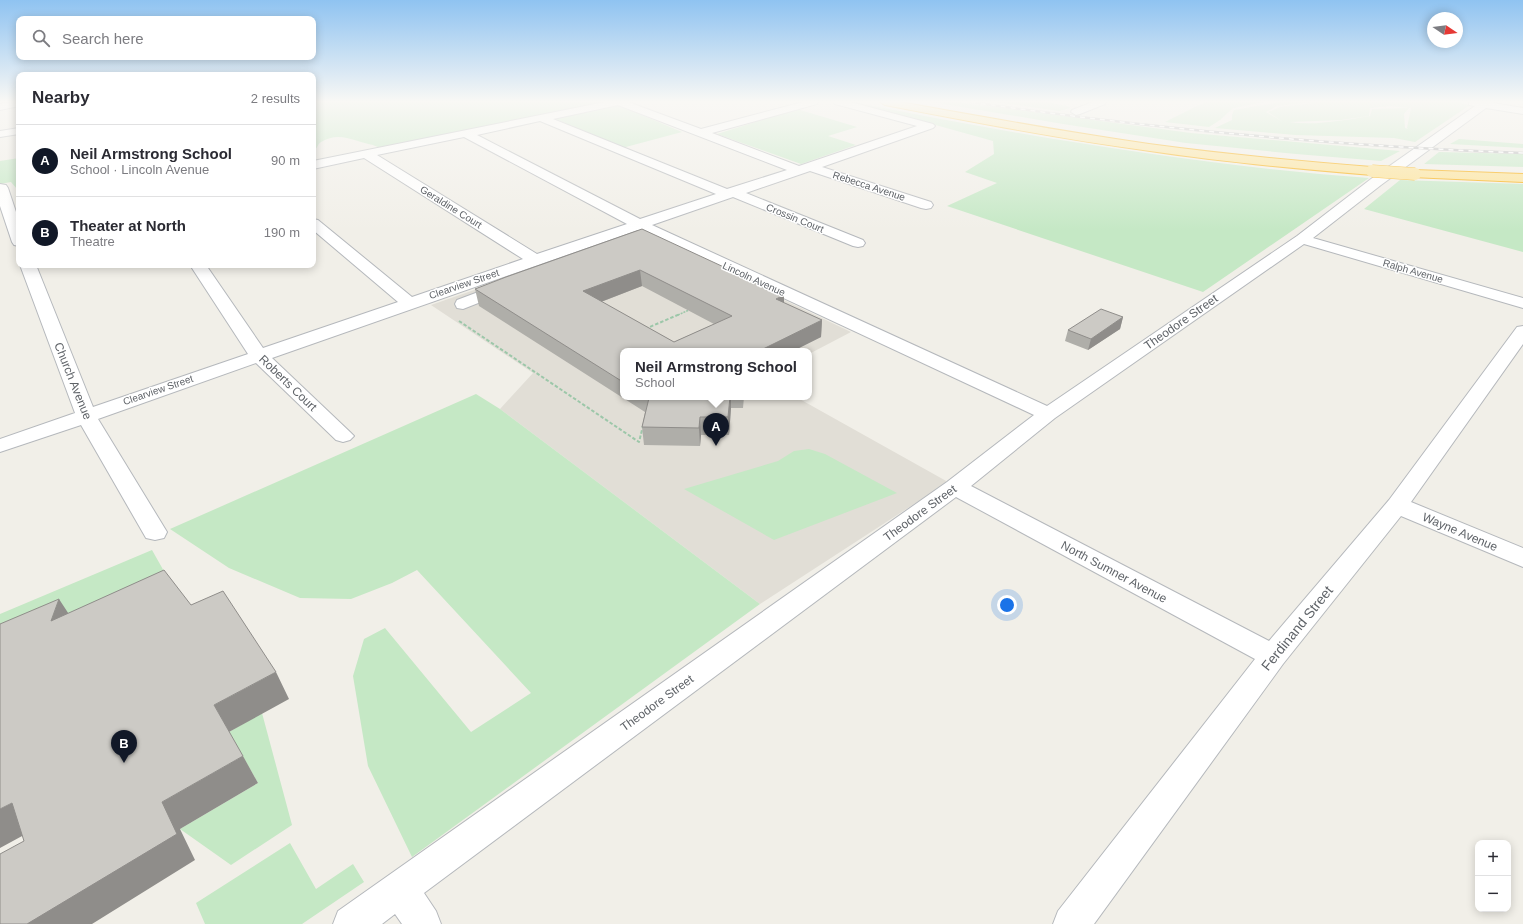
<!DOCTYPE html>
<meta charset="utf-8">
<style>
body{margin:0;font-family:Helvetica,sans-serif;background:#f7f7f7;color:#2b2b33}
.controls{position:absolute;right:12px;bottom:12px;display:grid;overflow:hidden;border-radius:8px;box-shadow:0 2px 10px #0003}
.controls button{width:36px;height:36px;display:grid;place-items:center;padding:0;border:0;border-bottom:1px solid #e1e1e2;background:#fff;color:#2b2b33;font:20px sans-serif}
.compass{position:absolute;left:1427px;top:12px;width:36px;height:36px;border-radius:50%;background:#fff;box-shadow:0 2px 10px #0003;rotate:103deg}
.you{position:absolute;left:1007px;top:605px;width:14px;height:14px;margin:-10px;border:3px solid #fff;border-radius:50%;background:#1a73e8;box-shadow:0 0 0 6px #1a73e833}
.badge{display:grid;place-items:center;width:26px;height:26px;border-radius:50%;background:#111827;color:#fff;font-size:13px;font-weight:700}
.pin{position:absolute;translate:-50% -33px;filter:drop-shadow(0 1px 2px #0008)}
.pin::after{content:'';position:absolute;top:21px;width:14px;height:12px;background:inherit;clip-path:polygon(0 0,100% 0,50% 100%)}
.popup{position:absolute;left:620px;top:348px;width:192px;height:52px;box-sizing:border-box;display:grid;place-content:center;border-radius:8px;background:#fff;filter:drop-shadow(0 1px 3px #0005);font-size:13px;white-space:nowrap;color:#7c7c81}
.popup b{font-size:15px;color:#2b2b33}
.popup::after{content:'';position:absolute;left:50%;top:100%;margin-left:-8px;border:8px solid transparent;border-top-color:#fff}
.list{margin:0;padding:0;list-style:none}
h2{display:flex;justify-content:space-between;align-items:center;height:52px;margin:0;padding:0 16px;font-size:17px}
h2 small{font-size:13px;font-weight:400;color:#7c7c81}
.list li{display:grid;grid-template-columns:26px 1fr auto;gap:12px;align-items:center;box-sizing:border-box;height:72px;padding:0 16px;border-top:1px solid #e1e1e2}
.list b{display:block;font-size:15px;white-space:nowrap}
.list p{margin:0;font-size:13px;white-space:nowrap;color:#7c7c81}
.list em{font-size:13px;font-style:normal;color:#7c7c81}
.icon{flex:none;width:22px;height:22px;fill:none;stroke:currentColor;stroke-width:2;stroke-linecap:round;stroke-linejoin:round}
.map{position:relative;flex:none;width:1523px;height:924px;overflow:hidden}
.search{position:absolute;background:#fff;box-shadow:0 2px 10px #0003;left:16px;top:16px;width:300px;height:44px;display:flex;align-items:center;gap:10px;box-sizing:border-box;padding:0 14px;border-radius:8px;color:#7c7c81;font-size:15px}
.panel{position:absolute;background:#fff;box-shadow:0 2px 10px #0003;left:16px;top:72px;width:300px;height:196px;border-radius:8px}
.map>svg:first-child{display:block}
</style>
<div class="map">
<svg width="1523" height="924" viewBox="0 0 1523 924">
<rect width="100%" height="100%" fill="#f1efe8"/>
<!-- education -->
<path fill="#e1ded6" d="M641,232L851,332L809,354V351H623V397H796L948,482L760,604L500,409L533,373L431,305Z"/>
<!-- green -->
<path fill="#c5e8c5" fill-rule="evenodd" d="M313,102H602L380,148C373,144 366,144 358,141C345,137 334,134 321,142C317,144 318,149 313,151Z
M853,102C1023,136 1195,165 1369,178L1203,292L947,206L997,183L965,172L994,154L993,141Z
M932,102H957L1191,133L1400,151L1381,161L1296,154L1186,143L1063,124Z
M996,102H1048L1070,107V108L1059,111Z
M1205,102H1265L1233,108L1220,120L1209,127L1165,122Z
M1281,102H1316L1277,106L1266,112L1283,122L1268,112L1280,107L1320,102H1457L1470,105L1415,142L1394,138L1295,135L1215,128L1232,120V115L1234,110ZM1389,106L1411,108L1407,128L1408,129L1405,128L1404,114L1409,108L1372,109L1370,116C1344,120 1316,126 1289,122L1341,120L1369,116L1370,108Z
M618,105L682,132L622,148L556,119Z
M797,109L857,127L828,136L856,145L801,164L717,134Z
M1459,139L1523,144V148L1450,144Z
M1439,152L1523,154V167L1424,164Z
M19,158V188L17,189L11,182L0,184V161Z
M1400,180L1523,184V252L1364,209Z
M476,394L500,409L760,604L412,857L368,766L353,676L364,639L385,628L471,732L531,693L417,570L392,583L351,599L300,598L229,568L170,529Z
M809,449L825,454L897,493L774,540L684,489L778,461L794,451Z
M152,550L178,596L0,660V614Z
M262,713L292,825L231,865L180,829L258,783L229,732Z
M290,843L316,889L353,864L364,882L302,924H205L196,903Z"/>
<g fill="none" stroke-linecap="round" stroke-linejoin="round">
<!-- minor casing -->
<g stroke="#b5b8bc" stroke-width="2">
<path id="minor" d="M11,102H19V106L0,110V104Z
M605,102H628L701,129L803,102H818L817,104L712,133L799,166L917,126L835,104L834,102H850L933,124L935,126L933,128L822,167L931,202L933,205L931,208L926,209L921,208L810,171L746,193L863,240L865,243L863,246L858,247L853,246L733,197L652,225L1047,406L1297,236L1371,179L1475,106L1469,105V102H1493V103L1523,108V114L1486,108L1381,185L1313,238L1523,298V308L1304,244L1055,418L971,486L1269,641L1389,500L1517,327L1523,326V344L1411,502L1523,548V567L1401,516L1283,664L1094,924H1053L1058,911L1255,659L956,497L424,893L436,911L441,924H402L395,914L382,924H333L338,911L947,482L1034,415L638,230L272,358L350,432L354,436L350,440L343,442L336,440L256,363L98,419L167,532L164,538L155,540L146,538L81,425L0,452V439L75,413L20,265H36L93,407L248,354L190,265H206L263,348L398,302L313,230V219L318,220L412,297L523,259L364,158L313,169V161ZM618,105L787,170L727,189L553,119ZM540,121L716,194L640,219L477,135ZM464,137L627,224L537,254L377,155Z
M1093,102H1106L1105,104L1080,114L1076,115L1071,112L1072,110Z
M19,128V134L0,137V131Z
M0,184L6,185L8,188L19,221V246L14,245L12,242L0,206Z
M505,282L511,284L513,287L511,290L463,309L457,308L455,304L457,300Z"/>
</g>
<!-- highway casing -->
<g stroke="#f9ab00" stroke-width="2">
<path id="highway" d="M880,102H900C983,117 1065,132 1149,144C1223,154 1297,161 1372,167L1376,168L1378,171L1376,174L1372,175C1298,169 1224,162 1150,151C1061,139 973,122 885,105Z
M1415,170L1523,174V182L1411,177L1409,174L1411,171Z"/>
</g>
<!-- path-far1 -->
<path stroke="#9cc7a9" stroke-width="1.5" stroke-dasharray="2 1" stroke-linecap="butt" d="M678,315L689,310"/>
<!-- path -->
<path stroke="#9cc7a9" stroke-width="2" stroke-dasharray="3.5 2" stroke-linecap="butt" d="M459,321L639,442L643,426
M645,329L680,314"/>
<!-- minor -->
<use href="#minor" fill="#fff" fill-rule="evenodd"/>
<!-- highway -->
<use href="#highway" fill="#fde293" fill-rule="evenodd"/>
<!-- rail casing -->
<g stroke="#b6b7b8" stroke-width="2.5">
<path id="rail" d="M971,102C1154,129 1338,146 1523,153"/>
</g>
<!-- rail -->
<use href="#rail" stroke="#fff" stroke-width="1.5" stroke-dasharray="5" stroke-linecap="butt"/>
<!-- highway-bridge casing -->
<g stroke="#f9ab00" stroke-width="13" stroke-linecap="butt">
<path id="highway-bridge" d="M1372,171L1415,174"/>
</g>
<!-- highway-bridge -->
<use href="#highway-bridge" stroke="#fde293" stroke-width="12"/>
</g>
<!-- wall -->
<path fill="#afaea9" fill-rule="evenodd" d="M642,229L784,303L822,320L821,337L793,351H623V397H744L743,408H731L729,435H701L700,446L644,445L642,427L645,412L479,306L475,289ZM642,286L714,324L674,342L601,302Z
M1123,317L1120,329L1088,350L1065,341L1068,330Z"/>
<!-- shaded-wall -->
<path fill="#8f8d8a" d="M640,270L642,286L585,308L583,291Z
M784,295V312L776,299Z
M1123,317L1120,329L1088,350L1091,339Z
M822,320L821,337L793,351H759Z
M730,397H731V408L729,435L728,417Z
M700,417L701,435L700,446L699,428Z
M59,599L76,625L51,621Z
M276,672L289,699L229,732L214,705Z
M243,756L258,783L180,829L195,860L92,924H27L162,802Z
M12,803L35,829L0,848V809Z"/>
<!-- building -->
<path fill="#cccac5" stroke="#8f8d8a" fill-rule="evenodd" d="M642,229L784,295L776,299L822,320L759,351H623V382L475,289L506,277ZM640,270L732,316L674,342L583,291Z
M1101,309L1123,317L1091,339L1068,330Z
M648,397H730L728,417H700L699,428L642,427L649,398Z
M164,570L191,605L223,591L276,672L214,705L243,756L162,802L177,834L27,924H0V854L24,841L12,803L0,809V624L59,599L51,621Z"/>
<!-- sky -->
<linearGradient id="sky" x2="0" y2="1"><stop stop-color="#8fc3f1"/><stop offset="0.44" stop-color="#f9f8f5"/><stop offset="1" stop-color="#f9f8f5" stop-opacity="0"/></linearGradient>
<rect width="1523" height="231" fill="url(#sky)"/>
<g text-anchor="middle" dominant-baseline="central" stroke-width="3" stroke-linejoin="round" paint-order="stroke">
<!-- far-street labels -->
<g font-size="10" fill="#5f6368" stroke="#fff">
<text transform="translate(869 186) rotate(18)">Rebecca Avenue</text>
<text transform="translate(451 207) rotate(32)">Geraldine Court</text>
<text transform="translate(795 218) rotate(22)">Crossin Court</text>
<text transform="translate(1413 271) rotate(16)">Ralph Avenue</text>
<text transform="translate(754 279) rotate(25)">Lincoln Avenue</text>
<text transform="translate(464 284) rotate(-19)">Clearview Street</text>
<text transform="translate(158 390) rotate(-19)">Clearview Street</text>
</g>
<!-- street labels -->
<g font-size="12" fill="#5f6368" stroke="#fff">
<text transform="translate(1181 322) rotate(-35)">Theodore Street</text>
<text transform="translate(73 381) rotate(68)">Church Avenue</text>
<text transform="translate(288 383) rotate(44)">Roberts Court</text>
<text transform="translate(920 513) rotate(-36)">Theodore Street</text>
<text transform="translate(1460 532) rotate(23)">Wayne Avenue</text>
<text transform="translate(1114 572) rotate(28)">North Sumner Avenue</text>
<text transform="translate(657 703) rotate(-36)">Theodore Street</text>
</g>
<!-- near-street labels -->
<g font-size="14" fill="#5f6368" stroke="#fff">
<text transform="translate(1297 628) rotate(-51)">Ferdinand Street</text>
</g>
</g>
</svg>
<div class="controls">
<button>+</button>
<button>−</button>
</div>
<svg class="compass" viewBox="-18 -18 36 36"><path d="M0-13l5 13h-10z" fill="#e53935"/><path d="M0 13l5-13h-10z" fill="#7c7c81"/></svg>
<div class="you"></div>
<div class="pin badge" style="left:716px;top:446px">A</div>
<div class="popup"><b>Neil Armstrong School</b>School</div>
<div class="pin badge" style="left:124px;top:763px">B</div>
<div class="search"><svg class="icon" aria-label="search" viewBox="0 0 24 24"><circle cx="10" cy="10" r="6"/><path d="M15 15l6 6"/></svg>Search here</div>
<section class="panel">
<h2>Nearby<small>2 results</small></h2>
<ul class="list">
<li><span class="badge">A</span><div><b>Neil Armstrong School</b><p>School · Lincoln Avenue</p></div><em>90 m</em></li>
<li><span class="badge">B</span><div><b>Theater at North</b><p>Theatre</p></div><em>190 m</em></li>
</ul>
</section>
</div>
